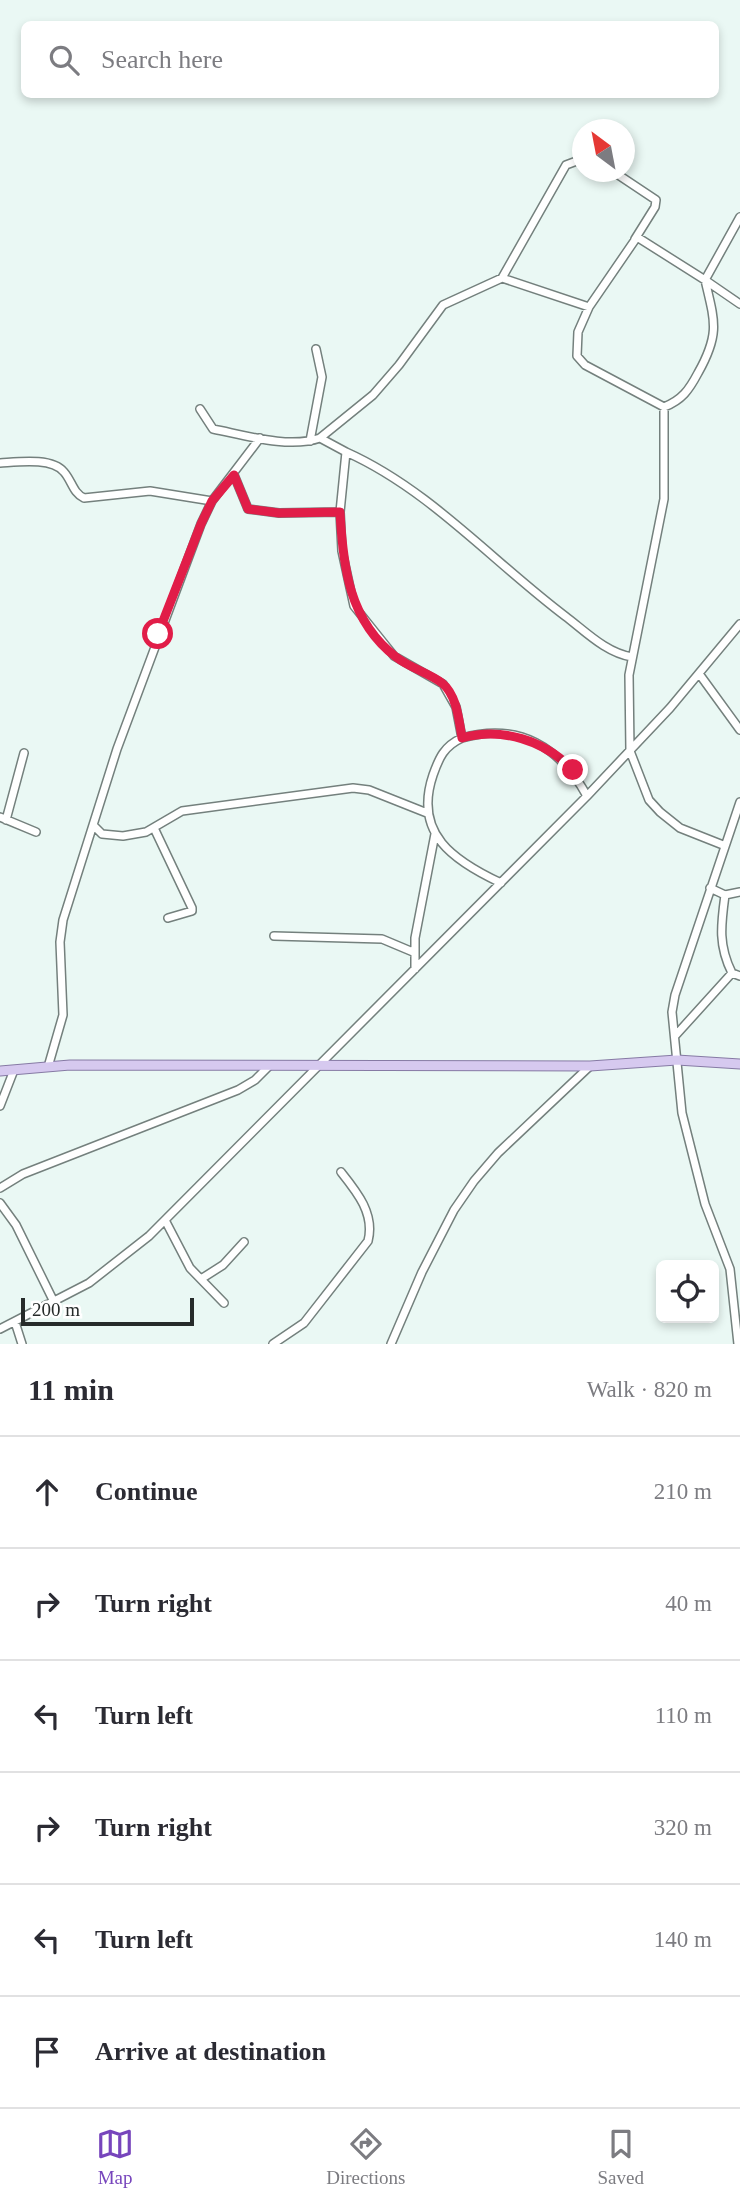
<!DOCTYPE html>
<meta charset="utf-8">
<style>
body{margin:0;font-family:"Times New Roman",serif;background:#f2f2f3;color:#2b2b33}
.controls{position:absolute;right:21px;bottom:21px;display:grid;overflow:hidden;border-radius:10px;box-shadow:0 4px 10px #0003}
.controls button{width:63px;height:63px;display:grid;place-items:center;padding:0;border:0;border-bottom:2px solid #e1e1e2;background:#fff;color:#2b2b33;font:35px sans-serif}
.compass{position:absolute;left:572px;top:119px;width:63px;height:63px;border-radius:50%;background:#fff;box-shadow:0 4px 10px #0003;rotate:328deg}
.scale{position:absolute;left:21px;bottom:18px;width:173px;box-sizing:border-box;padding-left:7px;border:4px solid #262b2a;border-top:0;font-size:19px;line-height:24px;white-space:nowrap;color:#262b2a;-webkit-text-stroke:5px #fff;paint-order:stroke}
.stop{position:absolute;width:21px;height:21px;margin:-16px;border:5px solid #e11d48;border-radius:50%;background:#fff}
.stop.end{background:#e11d48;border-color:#fff;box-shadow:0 2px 7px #0008}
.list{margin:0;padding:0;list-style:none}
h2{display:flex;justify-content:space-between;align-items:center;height:91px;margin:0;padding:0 28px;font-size:30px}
h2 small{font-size:23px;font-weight:400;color:#7c7c81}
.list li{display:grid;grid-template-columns:46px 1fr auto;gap:21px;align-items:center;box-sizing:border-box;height:112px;padding:0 28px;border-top:2px solid #e1e1e2}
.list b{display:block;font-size:26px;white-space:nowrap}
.list em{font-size:23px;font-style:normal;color:#7c7c81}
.icon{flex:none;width:38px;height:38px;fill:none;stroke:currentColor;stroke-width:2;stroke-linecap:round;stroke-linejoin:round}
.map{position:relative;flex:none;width:740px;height:1344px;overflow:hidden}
.search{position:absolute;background:#fff;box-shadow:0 4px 10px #0003;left:21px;right:21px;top:21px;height:77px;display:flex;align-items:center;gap:18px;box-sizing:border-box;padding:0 24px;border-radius:10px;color:#7c7c81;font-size:26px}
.sheet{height:763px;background:#fff}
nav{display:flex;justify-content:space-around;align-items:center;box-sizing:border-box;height:98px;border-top:2px solid #e1e1e2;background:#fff;font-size:19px;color:#7c7c81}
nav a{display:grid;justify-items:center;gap:4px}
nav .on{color:#7745bc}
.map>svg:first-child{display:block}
</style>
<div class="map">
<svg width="740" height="1344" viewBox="0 0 740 1344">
<rect width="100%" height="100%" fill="#eaf8f4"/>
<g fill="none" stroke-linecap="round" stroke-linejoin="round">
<!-- minor casing -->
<g stroke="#74807d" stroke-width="10">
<path id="minor" d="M614,172L656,200L655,207L635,239
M740,217L705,280L740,304
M502,278L566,165L582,159
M664,407V499L629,675L630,751L649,800L660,812L680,828L723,845
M200,409L213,429C244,435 289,449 320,438L373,395L399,365L443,305L502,278L589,307L578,332L577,356L585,365L664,407C682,400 689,390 698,373C720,334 715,322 705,280L637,237L589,307
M310,441L322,377L316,349
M346,452C429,489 492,561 565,616C585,631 606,653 632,657
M0,463C17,462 52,457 64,472C72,481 73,493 84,498L150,491L212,501
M234,475L248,509L279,513L340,512L346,452L320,438
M340,512L342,551L354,606L394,656L443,684L456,707L462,738C519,722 560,747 587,796
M700,675L740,730
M462,738C444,746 439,758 433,775C413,834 454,861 501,883
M0,817L36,832
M6,820L24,753
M94,826L102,834L123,836L146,832L182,811L353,788L369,790L427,813
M154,828L192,908V911L168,918
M710,888L725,895L740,892
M725,895C721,925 718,945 732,973
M274,936L382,939L413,952
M415,969V938L435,834
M675,1036L732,973L740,976
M48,1067L63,1015L60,942L63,920L117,749L201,524L212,501L260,438
M0,1106L14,1070
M0,1188L23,1174L238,1090L255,1080L270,1065
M0,1203L16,1225L54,1302
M165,1220L190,1268L224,1303
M201,1279L223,1265L244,1242
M15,1322L22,1344
M0,1329L89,1283L149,1236L587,796L670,708L740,624
M273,1344L304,1323L368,1241C375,1214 357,1192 341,1172
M391,1344L422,1272L454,1210L474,1181L498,1153L590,1066
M738,1344L730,1269L705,1204L682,1113L672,1012L675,995L740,802"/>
</g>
<!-- major casing -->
<g stroke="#867aa4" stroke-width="11">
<path id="major" d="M0,1071L70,1065L590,1066L677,1060L740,1064"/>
</g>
<!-- minor -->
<use href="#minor" stroke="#fff" stroke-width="7"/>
<!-- major -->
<use href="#major" stroke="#d6c9ef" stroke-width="9"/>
</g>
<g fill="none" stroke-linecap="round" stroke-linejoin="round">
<!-- route -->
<path stroke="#e11d48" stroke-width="9" d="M158,634L201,524L212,501L234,475L248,509L279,513L340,512C343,567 349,621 396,657C410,668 429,673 442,683C457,695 459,721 462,738C502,727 544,740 573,770"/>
</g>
</svg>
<div class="controls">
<button><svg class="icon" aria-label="locate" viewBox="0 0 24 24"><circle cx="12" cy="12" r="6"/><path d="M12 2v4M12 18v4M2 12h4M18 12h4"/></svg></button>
</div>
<svg class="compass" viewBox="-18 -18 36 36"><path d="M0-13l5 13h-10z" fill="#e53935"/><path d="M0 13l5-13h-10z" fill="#7c7c81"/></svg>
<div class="scale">200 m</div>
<div class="stop" style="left:158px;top:634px"></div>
<div class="stop end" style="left:573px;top:770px"></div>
<div class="search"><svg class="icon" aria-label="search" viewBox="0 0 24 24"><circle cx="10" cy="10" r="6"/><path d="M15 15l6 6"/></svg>Search here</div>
</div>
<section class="sheet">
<h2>11 min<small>Walk · 820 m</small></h2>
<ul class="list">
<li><svg class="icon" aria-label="ahead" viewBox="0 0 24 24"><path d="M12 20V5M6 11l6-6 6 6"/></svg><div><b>Continue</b></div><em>210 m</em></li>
<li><svg class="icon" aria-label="right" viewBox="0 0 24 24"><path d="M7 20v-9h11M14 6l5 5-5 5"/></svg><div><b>Turn right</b></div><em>40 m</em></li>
<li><svg class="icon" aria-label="left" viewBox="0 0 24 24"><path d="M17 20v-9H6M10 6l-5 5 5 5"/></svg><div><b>Turn left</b></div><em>110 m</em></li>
<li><svg class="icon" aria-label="right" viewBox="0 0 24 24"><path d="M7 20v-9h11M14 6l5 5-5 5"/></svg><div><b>Turn right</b></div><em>320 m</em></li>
<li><svg class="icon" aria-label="left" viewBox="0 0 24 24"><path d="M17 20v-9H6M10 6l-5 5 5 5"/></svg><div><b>Turn left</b></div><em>140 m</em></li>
<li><svg class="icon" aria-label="arrive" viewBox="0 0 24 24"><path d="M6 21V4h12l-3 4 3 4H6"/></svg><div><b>Arrive at destination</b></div></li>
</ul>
</section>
<nav>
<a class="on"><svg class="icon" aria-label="map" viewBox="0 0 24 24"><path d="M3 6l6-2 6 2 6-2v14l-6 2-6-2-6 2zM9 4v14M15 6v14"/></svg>Map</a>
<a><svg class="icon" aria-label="directions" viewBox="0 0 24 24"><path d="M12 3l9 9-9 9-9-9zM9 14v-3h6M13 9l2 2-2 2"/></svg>Directions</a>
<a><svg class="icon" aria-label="saved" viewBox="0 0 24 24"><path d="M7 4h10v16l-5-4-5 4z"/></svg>Saved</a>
</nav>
